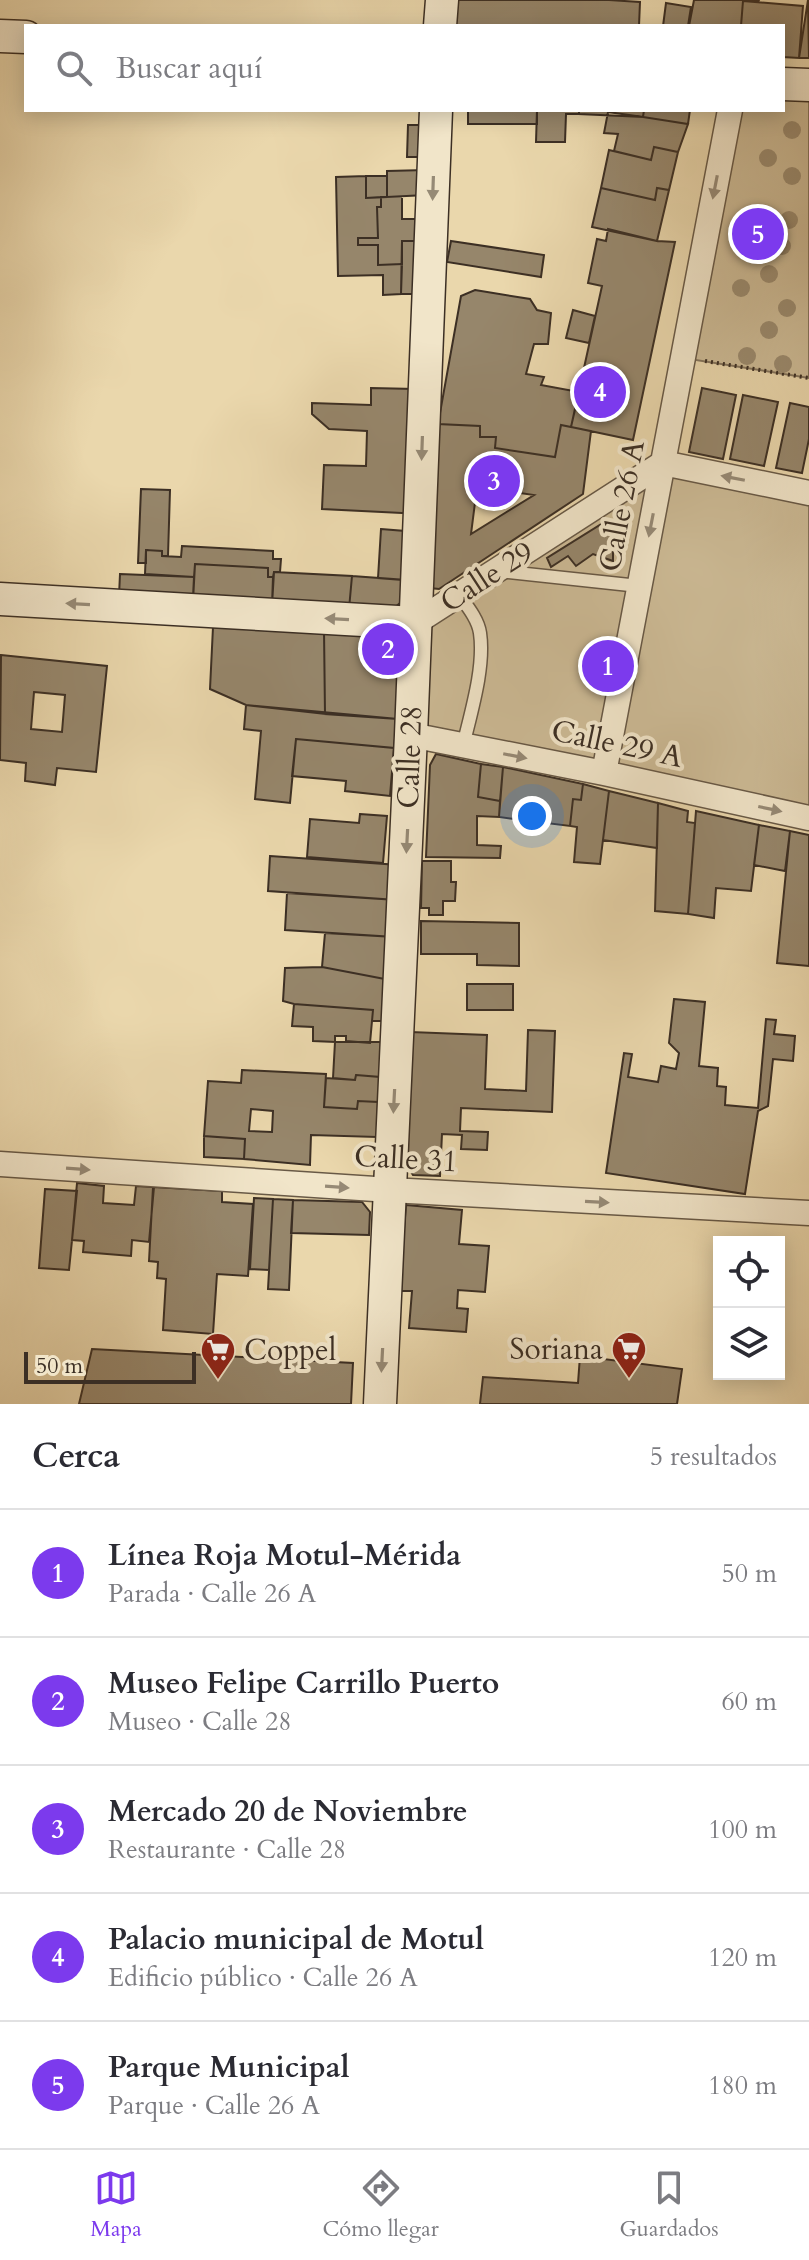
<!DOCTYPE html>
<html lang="es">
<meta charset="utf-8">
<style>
body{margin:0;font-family:Cardo,serif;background:#f2f2f3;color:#2b2b33}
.controls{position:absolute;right:24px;bottom:24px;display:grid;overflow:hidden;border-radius:0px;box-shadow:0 4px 20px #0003}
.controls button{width:72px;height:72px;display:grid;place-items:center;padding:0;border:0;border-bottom:2px solid #e1e1e2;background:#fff;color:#2b2b33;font:40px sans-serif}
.scale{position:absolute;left:24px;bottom:20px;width:172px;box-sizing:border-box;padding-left:8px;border:4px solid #3c2f24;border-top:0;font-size:22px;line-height:28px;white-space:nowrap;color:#3c2f24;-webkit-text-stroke:6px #f1e5c9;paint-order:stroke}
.you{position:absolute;left:532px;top:816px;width:28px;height:28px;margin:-20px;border:6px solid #fff;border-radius:50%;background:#1a73e8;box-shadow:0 0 0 12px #1a73e833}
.badge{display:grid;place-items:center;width:52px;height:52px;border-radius:50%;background:#7c3aed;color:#fff;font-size:26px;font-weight:700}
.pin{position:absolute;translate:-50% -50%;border:4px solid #fff;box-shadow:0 2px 8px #0006}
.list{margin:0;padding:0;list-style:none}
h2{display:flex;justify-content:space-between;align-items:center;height:104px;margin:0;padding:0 32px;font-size:34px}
h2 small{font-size:26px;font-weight:400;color:#7c7c81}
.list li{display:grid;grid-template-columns:52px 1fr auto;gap:24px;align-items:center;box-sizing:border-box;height:128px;padding:0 32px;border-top:2px solid #e1e1e2}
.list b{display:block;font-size:30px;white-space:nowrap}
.list p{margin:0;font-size:26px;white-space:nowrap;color:#7c7c81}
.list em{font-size:26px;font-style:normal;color:#7c7c81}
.icon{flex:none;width:44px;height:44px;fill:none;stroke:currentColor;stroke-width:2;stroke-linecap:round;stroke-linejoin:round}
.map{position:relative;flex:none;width:809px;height:1404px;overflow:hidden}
.search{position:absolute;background:#fff;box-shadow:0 4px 20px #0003;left:24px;right:24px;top:24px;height:88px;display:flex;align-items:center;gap:20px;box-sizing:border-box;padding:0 28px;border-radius:0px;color:#7c7c81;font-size:30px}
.sheet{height:744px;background:#fff}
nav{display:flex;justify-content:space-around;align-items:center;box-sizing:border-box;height:112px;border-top:2px solid #e1e1e2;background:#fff;font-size:22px;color:#7c7c81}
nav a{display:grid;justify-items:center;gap:4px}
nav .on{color:#7c3aed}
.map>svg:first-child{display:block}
</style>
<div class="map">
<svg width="809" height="1404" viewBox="0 0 809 1404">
<rect width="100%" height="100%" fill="#ead7ac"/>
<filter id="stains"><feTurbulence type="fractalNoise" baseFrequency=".0025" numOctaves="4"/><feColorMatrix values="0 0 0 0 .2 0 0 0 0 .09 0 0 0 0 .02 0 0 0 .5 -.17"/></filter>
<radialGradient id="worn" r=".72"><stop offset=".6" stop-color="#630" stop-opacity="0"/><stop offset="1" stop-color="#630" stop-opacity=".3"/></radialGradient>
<!-- green -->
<path fill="#ccba95" stroke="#84745c" stroke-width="2" d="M783,84L809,86V378L683,358L730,110H783Z
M663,463L809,493V818L411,735L415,623Z"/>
<!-- building -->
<path fill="#96866b" stroke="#3c2f24" stroke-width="2" fill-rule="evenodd" d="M455,0H609L640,2L639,26H454Z
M694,0H759L758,2L743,1L741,26H689Z
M808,0L809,58H799Z
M743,1L803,6L799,58L783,57V26H741Z
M666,3L691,7L688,26H663Z
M468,110H537V124H468Z
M537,110H579V114H566L565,142H536Z
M579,110H644L643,117L579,114Z
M644,110H690L688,124L643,117Z
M608,112L643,117L688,124L678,152L654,147L651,160L614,151L618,134L604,133Z
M408,125H424L423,157H407Z
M654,147L678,152L669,190L657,188L655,200L601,188L609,150L651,160Z
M426,170V195L387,197V171Z
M366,176V198L381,197V207H377L378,238H358V245H378V265L402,264L401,294L383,295V275L338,276L336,177Z
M366,176H387V197L366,198Z
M601,188L655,200L657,188L669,190L657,241L592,227Z
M381,197H402V219H421V241H402V264L378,265V245H358V238H378L377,207H381Z
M608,229L657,241L675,242L633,440L571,427L602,286L588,283L597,239L606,241Z
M402,241H421L420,294H401Z
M451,241L544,255L541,277L447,262Z
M475,290L530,299L537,310L551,313L548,344H534L526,374L544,377L541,385L579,392L571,427L561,425L555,457L495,448L496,437H480V426L438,424L461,296Z
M573,310L595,316L589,343L566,338Z
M371,388L415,389L410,512L402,513L322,509L324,465L366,466L367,431L329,429L312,414V403L371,405Z
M702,388L736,395L723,459L689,452Z
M743,395L778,402L764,466L730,459Z
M790,403L809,407V439L802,473L776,468Z
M438,424L480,426V437H496L495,448L555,457L561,425L591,431L583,494L439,589L430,588ZM477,487L534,495L471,534Z
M141,489L170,490L168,556H162V551L146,550V563H138Z
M603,523L613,530V561L593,554L576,566L568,556L551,567L547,558Z
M381,529L405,531L402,580L378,578Z
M182,546L273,551V559H281L280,572H274L273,577H268V568L195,564L194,577L145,574L146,550L162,551V556L181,557Z
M195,564L268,568V577H273L272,605L193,601Z
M274,572L352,576L349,609L272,605Z
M120,574L194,577L193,597L119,596Z
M352,576L406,580L405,599L389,612L349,609Z
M213,627L324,630L325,714L246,705L210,689Z
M324,630L399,634L397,719L325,714Z
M1,655L107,666L96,772L57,768L55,785L25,781L26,763L0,760ZM34,692L65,695L62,732L31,729Z
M246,705L397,719L394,748L296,739L290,803L255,799L261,731L244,729Z
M296,739L394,748L390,796L345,791L346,781L292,776Z
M436,754L481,764L478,797L500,801L499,817L477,816V845L501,846L500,858L426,857L430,765Z
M481,764L503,767L500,801L478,797Z
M503,767L583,784L581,800L573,799L570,826L499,817Z
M583,784L609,791L600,864L574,862L577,827L570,826L573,799L581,800Z
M609,791L658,803L657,848L603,840Z
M658,803L688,811L687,822L695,823L688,914L655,911Z
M696,811L759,825L751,891L716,888L714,918L688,914Z
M360,814L387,816L383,863L307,857L310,819L359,823Z
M759,825L790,831L785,871L754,865Z
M790,831L809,835V966L777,963Z
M270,856L399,865L397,900L268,891Z
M422,861H451V882H456L455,901H443V915H429V908H421Z
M287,893L397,900L395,937L285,930Z
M421,921L519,923V966L477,965V954H421Z
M325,933L395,937L390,980L322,967Z
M322,967L390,980L386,1021H372L373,1010L294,1004L283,1001L285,968Z
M467,984H513V1010H467Z
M674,999L705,1002L699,1066L718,1068L717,1086L726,1087L725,1105L758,1108L766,1019L776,1020L774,1034L795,1036L793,1061L773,1059L768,1106L758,1111L745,1194L606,1173L624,1053L632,1054L628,1077L658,1082L661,1066L676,1069L679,1053L669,1043Z
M294,1004L373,1010L370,1043L346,1041V1036H335V1042L313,1041V1027L292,1026Z
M528,1030L555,1031L552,1112L461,1108L460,1131L488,1132L487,1150L461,1149L462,1135L442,1134L440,1176L413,1175L406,1164L411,1032L487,1035L485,1089L526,1091Z
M335,1042H383L380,1077L356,1075L355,1080L333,1078Z
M242,1070L326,1074L324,1107L357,1109L358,1101L378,1102L377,1137L311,1135L310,1165L244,1159L245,1139L204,1136L208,1081L241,1083ZM251,1109L273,1111L272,1132L249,1131Z
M356,1075L380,1077L378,1102L358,1101L357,1109L324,1107L326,1078L355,1080Z
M204,1136L245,1139L244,1159L204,1157Z
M77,1183L104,1186L103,1203L134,1205L136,1186L154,1187L149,1242L132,1240L131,1256L83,1252L84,1241L72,1240Z
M153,1187L222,1191V1202L253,1204L248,1276L217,1274L213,1334L163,1330L166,1279L157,1278L158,1262L149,1261Z
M45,1189L77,1191L69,1270L39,1268Z
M254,1198L273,1199L269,1270L250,1269Z
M273,1199L293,1200L289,1290L268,1289Z
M293,1200L362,1202L370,1212L369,1235L291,1233Z
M406,1205L462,1210L459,1244L489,1246L485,1292L458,1290L457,1308L468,1309L466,1332L409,1328L412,1291H399Z
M92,1349L353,1363L351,1404H79Z
M580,1356L682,1369L677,1404H480L483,1377L578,1383Z"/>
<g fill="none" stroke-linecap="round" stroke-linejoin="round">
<!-- service casing -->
<g stroke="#685946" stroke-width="15">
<path id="service" d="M499,571L639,586
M459,595C467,606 478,619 480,633C485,667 471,712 463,746"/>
</g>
<!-- minor casing -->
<g stroke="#685946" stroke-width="27">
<path id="minor" d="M415,623L663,463L809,493
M411,735L604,773L809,818
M604,773L730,110
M0,1164L390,1190L809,1213"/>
</g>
<!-- secondary casing -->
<g stroke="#3c2f24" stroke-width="35">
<path id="secondary" d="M440,26L442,0
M0,36L26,37
M783,84L809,85
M0,599L415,623
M380,1404L411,735L436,110"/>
</g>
<!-- path -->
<path stroke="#3c2f24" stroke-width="4" stroke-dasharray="2 4" stroke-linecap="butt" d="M705,361L809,378"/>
<!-- service -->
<use href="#service" stroke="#f1e5c9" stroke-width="12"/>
<!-- minor -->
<use href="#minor" stroke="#f1e5c9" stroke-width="24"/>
<!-- secondary -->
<use href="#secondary" stroke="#f1e5c9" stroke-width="32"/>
</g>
<!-- trees -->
<g fill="#9a8a6e">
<circle cx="792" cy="130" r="9"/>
<circle cx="768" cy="158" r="9"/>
<circle cx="792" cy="176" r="9"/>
<circle cx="765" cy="217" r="9"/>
<circle cx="789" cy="220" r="9"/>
<circle cx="750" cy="241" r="9"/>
<circle cx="782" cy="246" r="9"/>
<circle cx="769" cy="274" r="9"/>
<circle cx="741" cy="288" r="9"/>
<circle cx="787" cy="308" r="9"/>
<circle cx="769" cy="330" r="9"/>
<circle cx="747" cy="356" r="9"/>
<circle cx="783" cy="364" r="9"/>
</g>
<!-- one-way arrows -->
<defs><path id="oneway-solid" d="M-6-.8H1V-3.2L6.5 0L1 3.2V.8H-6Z" transform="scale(2)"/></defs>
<g fill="#968a76">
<use href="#oneway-solid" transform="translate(715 187) rotate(101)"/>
<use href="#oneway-solid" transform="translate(433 188) rotate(92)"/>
<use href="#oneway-solid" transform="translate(422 448) rotate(92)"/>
<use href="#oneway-solid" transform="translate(733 478) rotate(-169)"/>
<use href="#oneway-solid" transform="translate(651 525) rotate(101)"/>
<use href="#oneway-solid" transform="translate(78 604) rotate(-177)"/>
<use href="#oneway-solid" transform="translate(337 619) rotate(-177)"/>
<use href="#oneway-solid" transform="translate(515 756) rotate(11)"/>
<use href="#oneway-solid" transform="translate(770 809) rotate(12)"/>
<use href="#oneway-solid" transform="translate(407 841) rotate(93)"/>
<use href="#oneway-solid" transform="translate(394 1101) rotate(93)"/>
<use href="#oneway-solid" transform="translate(78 1169) rotate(4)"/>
<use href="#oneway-solid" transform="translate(337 1187) rotate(4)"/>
<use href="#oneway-solid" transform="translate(597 1202) rotate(3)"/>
<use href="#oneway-solid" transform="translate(382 1360) rotate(93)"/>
</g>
<!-- icons -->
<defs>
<g id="supermarket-pin" transform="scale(1.8)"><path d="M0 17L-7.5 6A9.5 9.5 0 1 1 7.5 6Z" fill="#8f2418" stroke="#f1e5c9"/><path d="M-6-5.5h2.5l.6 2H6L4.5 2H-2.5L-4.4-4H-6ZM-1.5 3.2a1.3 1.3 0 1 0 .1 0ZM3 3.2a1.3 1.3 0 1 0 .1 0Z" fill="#fff"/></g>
</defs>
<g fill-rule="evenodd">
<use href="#supermarket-pin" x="629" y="1349"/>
<use href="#supermarket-pin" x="218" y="1350"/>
</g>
<g text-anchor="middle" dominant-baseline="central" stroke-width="8" stroke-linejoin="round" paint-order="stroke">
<!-- street labels -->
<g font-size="30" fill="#3c2f24" stroke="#f1e5c9">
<text transform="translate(622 506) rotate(-79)">Calle 26 A</text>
<text transform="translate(487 577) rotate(-33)">Calle 29</text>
<text transform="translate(617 744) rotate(12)">Calle 29 A</text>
<text transform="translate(410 757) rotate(-88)">Calle 28</text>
<text transform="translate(406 1159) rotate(3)">Calle 31</text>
</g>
<!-- poi labels -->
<g font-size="30" fill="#3c2f24" stroke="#f1e5c9" text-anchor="end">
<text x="603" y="1349">Soriana</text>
<text x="244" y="1350" text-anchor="start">Coppel</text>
</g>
</g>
<rect width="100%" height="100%" filter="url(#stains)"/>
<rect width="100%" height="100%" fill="url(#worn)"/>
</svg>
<div class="controls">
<button><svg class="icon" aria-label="locate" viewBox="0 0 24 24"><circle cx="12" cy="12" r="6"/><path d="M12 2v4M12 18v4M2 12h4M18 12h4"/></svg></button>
<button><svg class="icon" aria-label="layers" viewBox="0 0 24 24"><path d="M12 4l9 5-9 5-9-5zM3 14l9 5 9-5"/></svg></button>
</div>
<div class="scale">50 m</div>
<div class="you"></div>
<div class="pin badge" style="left:608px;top:666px">1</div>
<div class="pin badge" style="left:388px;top:649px">2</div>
<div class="pin badge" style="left:494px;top:481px">3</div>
<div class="pin badge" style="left:600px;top:392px">4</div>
<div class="pin badge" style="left:758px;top:234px">5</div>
<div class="search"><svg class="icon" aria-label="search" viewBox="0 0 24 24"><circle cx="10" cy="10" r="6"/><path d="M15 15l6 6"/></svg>Buscar aquí</div>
</div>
<section class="sheet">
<h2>Cerca<small>5 resultados</small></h2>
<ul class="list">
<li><span class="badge">1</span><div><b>Línea Roja Motul-Mérida</b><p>Parada · Calle 26 A</p></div><em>50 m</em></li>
<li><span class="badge">2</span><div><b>Museo Felipe Carrillo Puerto</b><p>Museo · Calle 28</p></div><em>60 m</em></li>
<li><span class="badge">3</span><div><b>Mercado 20 de Noviembre</b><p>Restaurante · Calle 28</p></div><em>100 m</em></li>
<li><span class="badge">4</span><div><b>Palacio municipal de Motul</b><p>Edificio público · Calle 26 A</p></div><em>120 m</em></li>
<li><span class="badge">5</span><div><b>Parque Municipal</b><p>Parque · Calle 26 A</p></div><em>180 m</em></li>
</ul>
</section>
<nav>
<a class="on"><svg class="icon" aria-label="map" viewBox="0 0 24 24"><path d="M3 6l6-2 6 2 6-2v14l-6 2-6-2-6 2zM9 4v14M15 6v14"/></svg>Mapa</a>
<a><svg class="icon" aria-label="directions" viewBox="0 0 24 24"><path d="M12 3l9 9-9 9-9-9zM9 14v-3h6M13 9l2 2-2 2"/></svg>Cómo llegar</a>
<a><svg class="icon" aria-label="saved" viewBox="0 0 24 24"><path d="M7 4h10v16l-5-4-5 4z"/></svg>Guardados</a>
</nav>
